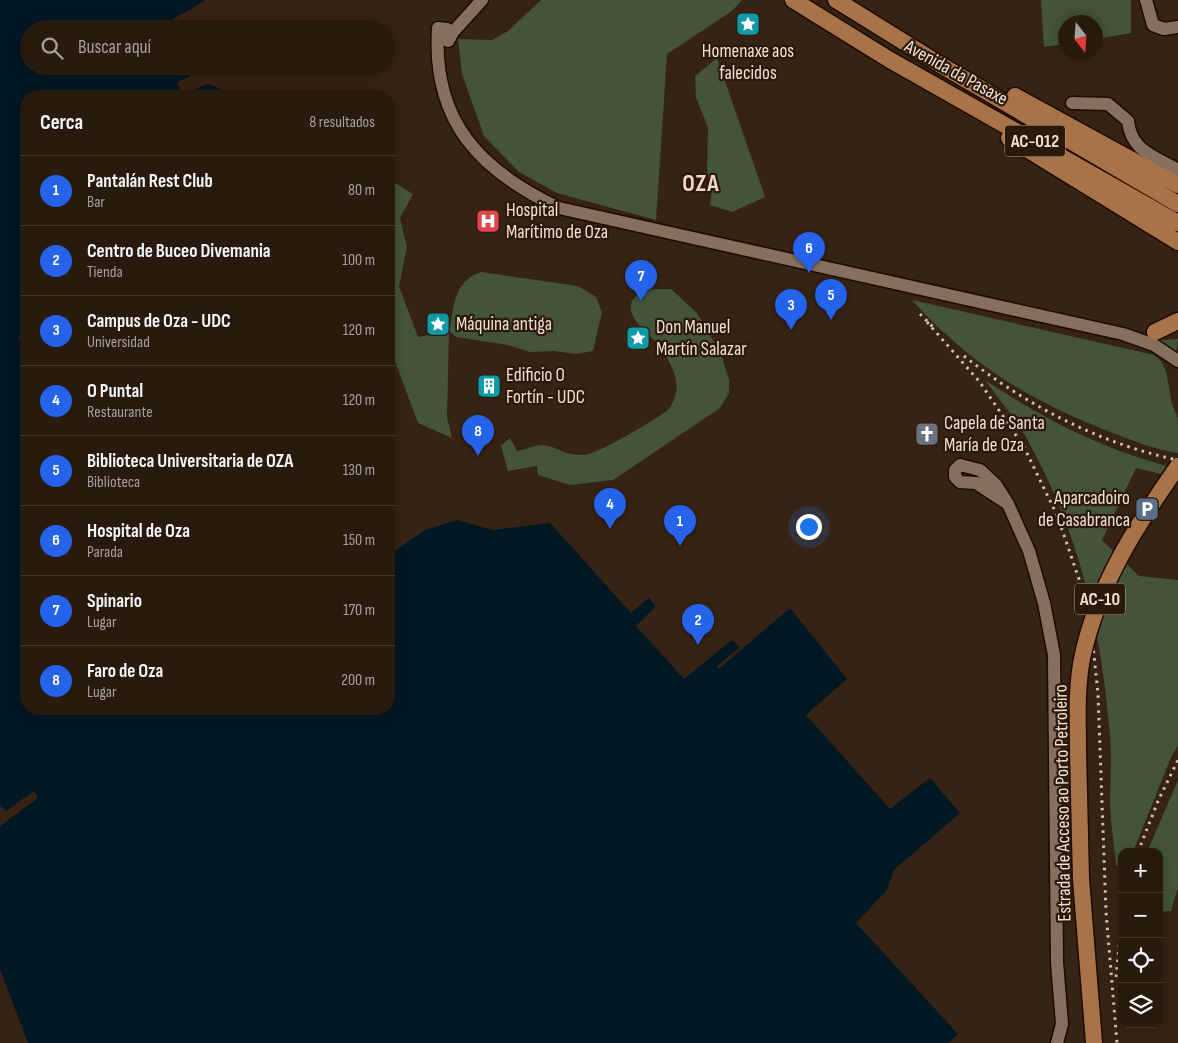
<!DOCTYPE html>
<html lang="es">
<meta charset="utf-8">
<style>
body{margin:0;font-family:"Sofia Sans Condensed",sans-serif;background:#312317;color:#f1f3f6}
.controls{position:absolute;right:15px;bottom:15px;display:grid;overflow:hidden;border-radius:10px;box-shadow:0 2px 12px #0003}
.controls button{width:45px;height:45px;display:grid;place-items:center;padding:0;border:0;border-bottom:1px solid #45382e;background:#291a0e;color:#f1f3f6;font:25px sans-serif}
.compass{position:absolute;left:1058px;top:15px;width:45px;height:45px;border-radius:50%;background:#291a0e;box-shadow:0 2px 12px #0003;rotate:163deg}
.you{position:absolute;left:808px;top:526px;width:18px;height:18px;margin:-12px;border:4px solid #fff;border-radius:50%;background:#1a73e8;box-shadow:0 0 0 8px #1a73e833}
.badge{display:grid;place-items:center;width:32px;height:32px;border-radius:50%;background:#2563eb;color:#fff;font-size:16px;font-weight:700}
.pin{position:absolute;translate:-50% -41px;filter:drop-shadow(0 1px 2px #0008)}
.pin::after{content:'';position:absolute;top:26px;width:18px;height:15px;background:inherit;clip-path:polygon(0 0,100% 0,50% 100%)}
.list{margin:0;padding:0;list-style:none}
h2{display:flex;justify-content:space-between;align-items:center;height:65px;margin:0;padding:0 20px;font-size:21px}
h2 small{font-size:16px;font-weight:400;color:#a5a19e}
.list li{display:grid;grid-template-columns:32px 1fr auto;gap:15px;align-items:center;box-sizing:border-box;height:70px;padding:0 20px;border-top:1px solid #45382e}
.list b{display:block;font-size:19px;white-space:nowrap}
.list p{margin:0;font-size:16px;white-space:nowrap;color:#a5a19e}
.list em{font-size:16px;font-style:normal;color:#a5a19e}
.icon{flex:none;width:28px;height:28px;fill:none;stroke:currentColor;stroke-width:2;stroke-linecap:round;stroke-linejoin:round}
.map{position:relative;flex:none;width:1178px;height:1043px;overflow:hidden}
.search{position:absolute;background:#291a0e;box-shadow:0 2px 12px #0003;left:20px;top:20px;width:375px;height:55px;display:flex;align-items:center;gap:12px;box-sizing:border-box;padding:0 18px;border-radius:28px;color:#a5a19e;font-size:19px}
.panel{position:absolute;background:#291a0e;box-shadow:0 2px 12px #0003;left:20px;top:90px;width:375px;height:625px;border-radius:20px}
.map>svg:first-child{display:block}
</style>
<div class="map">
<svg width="1178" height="1043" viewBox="0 0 1178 1043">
<rect width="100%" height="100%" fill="#372313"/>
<!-- green -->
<path fill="#435438" d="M541,0H742L732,11L667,54L656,220L557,193L519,172L484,136L462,74L458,39L492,40L508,31Z
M1041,0H1131V33L1096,39V22H1066L1065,44L1044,47Z
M717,58L765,197L732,212L710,205L712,190L707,174L708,127L696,98L695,76Z
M392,181L413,194L400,218L407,247L399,286L418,337L449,331C455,305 453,282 481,272L578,286L596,297L602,312L593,351L576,354L554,351L530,352L508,345L456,337L449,331L447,417L452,438L418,423L389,345V228L392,223Z
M653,289H671L697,313L721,354L729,380V393L720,408L613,480L570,485L538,475L537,466L508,471L501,446L510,438L517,451C525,450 536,444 543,445C558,447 565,456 584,455C596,455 657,419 668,410C671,407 675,398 676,393C679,378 669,359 660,347C652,335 619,315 635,297C639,293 648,291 653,289Z
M912,300L1154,355L1161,361L1166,371L1172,404L1178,418V453C1157,450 1133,441 1113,433C1032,402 970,365 912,300Z
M1178,339L1176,354L1160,344V340Z
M985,380C1048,422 1104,450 1178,469V478L1136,468L1102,540L1139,576L1178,580V746L1172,755L1133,852H1122V866L1116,865C1114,845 1111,825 1110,805C1110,782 1112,759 1110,736C1101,626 1079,529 1023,432C1012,414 997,397 985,380Z
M1178,780V887L1171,911L1159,912V852H1147Z"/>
<!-- water -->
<path fill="#001724" d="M0,0H206L168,22L171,29H29V66H186L191,76L177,82L182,94L208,84L239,96H26V321L18,339L23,340L26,335V709H389V555L425,530L457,520L493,530L550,523L631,613L649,598L656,606L636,626L684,679L732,640L740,647L717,666L719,669L790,608L847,679L806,715L890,809L930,778L960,813L894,870L887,890L856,923L958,1034L948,1043H28L0,969V826L38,798L34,791L6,811L0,806Z"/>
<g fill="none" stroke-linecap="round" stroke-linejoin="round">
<!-- minor casing -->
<g stroke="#1d0b01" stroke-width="15">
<path id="minor" d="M1146,0L1153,25L1164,29L1178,27
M450,38L447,29L438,28C432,121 479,170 559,208L1123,334L1154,345L1178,361
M448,41L453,32L482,0
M1072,103L1108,104L1128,121C1131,151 1154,156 1178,170
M1008,504L976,483L960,482L955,477V470L960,465L980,470L996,485L1008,504L1029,551L1044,603L1054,655L1057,962L1062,1024L1057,1043"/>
</g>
<!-- major casing -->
<g stroke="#1d0b01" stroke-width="19">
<path id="major" d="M793,0L890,60L1178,223
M836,0L944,67L1178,204
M1015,96L1178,185
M1009,138L1178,242
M1155,332L1178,321
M1078,751L1081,879L1094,1043"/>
</g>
<!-- minor -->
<use href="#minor" stroke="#876f5d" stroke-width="12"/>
<!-- major -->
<use href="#major" stroke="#a87348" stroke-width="16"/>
<!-- rail -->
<path stroke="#d0c2b7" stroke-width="3" stroke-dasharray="2.5 5" stroke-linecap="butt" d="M920,314L933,327
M927,322L979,381L1024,447L1057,515L1080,582L1092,636L1098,694L1106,912L1117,1043
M964,356C1026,405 1100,444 1178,460
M1138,852L1158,801L1178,760
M1116,977L1122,916"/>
<!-- major-bridge casing -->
<g stroke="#1d0b01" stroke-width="19" stroke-linecap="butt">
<path id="major-bridge" d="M1078,751C1078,721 1076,689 1082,659C1097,586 1136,526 1178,466"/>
</g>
<!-- major-bridge -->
<use href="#major-bridge" stroke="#a87348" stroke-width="16"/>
</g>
<!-- icons -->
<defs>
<g id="sight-square" transform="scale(1.25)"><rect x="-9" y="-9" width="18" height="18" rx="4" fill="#0f9aa8" stroke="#2c1909"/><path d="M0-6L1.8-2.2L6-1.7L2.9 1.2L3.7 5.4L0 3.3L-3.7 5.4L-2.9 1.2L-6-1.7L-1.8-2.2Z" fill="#fff"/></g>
<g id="hospital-square" transform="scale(1.25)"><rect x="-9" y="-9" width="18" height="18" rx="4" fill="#e0444e" stroke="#2c1909"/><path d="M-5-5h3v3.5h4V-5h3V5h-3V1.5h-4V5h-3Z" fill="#fff"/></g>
<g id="building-square" transform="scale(1.25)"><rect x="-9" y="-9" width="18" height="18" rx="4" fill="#0f9aa8" stroke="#2c1909"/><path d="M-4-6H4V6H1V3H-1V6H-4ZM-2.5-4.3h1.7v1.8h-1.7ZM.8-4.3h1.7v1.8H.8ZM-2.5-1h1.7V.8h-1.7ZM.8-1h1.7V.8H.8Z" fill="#fff"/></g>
<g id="church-square" transform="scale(1.25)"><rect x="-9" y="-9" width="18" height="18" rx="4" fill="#6b7280" stroke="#2c1909"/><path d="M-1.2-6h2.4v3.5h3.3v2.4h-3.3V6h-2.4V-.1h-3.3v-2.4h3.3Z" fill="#fff"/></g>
<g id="parking-square" transform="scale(1.25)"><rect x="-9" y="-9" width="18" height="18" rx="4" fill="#5c6f8a" stroke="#2c1909"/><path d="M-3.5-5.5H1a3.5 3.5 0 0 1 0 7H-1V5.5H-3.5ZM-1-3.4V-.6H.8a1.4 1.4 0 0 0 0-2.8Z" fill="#fff"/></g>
</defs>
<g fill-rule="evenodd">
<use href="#sight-square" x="748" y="24"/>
<use href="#hospital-square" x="488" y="221"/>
<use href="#sight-square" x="438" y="324"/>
<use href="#sight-square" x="638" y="338"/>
<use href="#building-square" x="489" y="386"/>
<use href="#church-square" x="927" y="434"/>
<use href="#parking-square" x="1147" y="509"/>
</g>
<g text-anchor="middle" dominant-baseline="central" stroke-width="4.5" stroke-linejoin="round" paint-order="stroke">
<!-- shield labels -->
<g fill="#2c1909" stroke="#b4a599" stroke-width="1">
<rect x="1005" y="125.5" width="60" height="31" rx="4"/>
<rect x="1075" y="583.5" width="50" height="31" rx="4"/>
</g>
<g font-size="18" font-weight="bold" fill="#eee1d7">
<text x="1035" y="141">AC-012</text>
<text x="1100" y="599">AC-10</text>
</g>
<!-- poi labels -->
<g font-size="19" fill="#eee1d7" stroke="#2c1909" text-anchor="start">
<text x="748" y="51" text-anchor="middle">Homenaxe aos<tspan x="748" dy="22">falecidos</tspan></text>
<text x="506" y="210">Hospital<tspan x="506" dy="22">Marítimo de Oza</tspan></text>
<text x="456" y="324">Máquina antiga</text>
<text x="656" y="327">Don Manuel<tspan x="656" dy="22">Martín Salazar</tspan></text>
<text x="506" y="375">Edificio O<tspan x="506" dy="22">Fortín - UDC</tspan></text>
<text x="944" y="423">Capela de Santa<tspan x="944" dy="22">María de Oza</tspan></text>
<text x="1130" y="498" text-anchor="end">Aparcadoiro<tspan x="1130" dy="22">de Casabranca</tspan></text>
</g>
<!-- street labels -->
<g font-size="19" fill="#eee1d7" stroke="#2c1909">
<text transform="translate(956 73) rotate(29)">Avenida da Pasaxe</text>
<text transform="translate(1063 803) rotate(-91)">Estrada de Acceso ao Porto Petroleiro</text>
</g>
<!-- district labels -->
<g font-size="24" font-weight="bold" letter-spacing="1" fill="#f2d7c3" stroke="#2c1909">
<text x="701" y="183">OZA</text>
</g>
</g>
</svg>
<div class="controls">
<button>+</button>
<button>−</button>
<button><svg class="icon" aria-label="locate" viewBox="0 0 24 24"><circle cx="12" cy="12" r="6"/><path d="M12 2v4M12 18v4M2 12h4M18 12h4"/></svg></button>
<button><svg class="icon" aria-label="layers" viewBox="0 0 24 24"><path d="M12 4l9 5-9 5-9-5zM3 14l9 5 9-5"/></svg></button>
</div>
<svg class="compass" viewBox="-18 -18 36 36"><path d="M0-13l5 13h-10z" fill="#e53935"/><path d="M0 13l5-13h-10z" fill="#a5a19e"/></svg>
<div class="you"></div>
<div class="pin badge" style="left:680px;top:546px">1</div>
<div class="pin badge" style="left:698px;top:645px">2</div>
<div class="pin badge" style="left:791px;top:330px">3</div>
<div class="pin badge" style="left:610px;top:529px">4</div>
<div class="pin badge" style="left:831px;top:320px">5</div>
<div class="pin badge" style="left:809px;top:273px">6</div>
<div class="pin badge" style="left:641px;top:301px">7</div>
<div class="pin badge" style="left:478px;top:456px">8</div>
<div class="search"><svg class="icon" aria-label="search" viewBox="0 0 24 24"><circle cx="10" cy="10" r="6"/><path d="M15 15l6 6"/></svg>Buscar aquí</div>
<section class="panel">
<h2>Cerca<small>8 resultados</small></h2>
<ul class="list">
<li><span class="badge">1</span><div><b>Pantalán Rest Club</b><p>Bar</p></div><em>80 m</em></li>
<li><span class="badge">2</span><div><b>Centro de Buceo Divemania</b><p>Tienda</p></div><em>100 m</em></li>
<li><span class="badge">3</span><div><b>Campus de Oza - UDC</b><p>Universidad</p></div><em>120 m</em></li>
<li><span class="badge">4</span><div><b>O Puntal</b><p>Restaurante</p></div><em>120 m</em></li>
<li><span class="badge">5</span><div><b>Biblioteca Universitaria de OZA</b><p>Biblioteca</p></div><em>130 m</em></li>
<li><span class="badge">6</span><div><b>Hospital de Oza</b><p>Parada</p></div><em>150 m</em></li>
<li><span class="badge">7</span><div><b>Spinario</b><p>Lugar</p></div><em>170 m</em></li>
<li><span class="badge">8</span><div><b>Faro de Oza</b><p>Lugar</p></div><em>200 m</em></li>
</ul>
</section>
</div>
